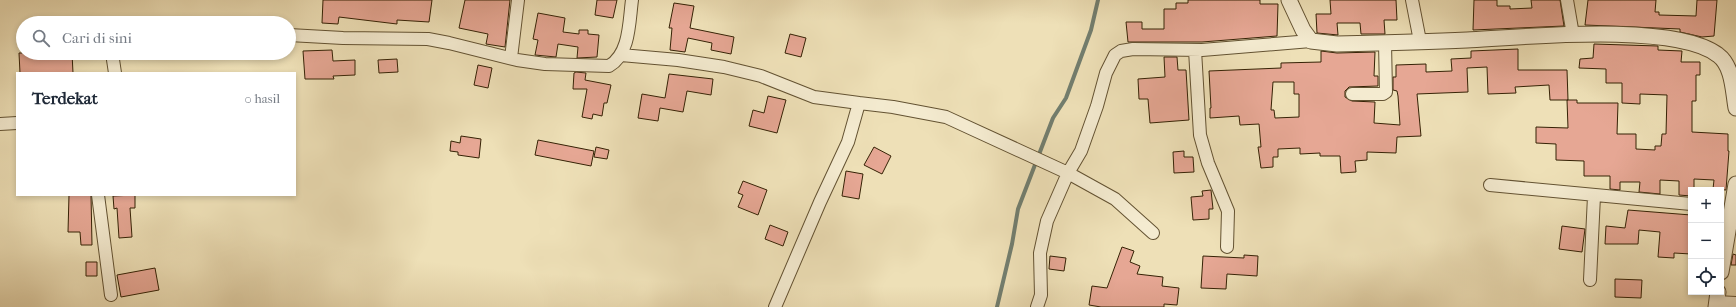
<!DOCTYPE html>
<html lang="id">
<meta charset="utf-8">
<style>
body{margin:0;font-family:"IM FELL French Canon",serif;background:#f6f6f7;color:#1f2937}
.controls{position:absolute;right:12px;bottom:12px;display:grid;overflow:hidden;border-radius:0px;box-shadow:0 2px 6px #0003}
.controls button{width:36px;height:36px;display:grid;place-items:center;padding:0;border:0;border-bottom:1px solid #e0e1e3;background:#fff;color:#1f2937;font:20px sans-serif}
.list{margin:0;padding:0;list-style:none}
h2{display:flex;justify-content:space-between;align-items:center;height:52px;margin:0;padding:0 16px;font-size:17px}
h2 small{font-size:13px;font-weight:400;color:#747a83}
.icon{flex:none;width:22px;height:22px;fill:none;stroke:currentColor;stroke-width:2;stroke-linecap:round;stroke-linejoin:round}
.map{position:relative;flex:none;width:1736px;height:307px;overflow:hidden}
.search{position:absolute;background:#fff;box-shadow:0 2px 6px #0003;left:16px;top:16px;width:280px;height:44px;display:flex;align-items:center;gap:10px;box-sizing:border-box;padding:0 14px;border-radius:22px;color:#747a83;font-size:15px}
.panel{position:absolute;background:#fff;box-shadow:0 2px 6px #0003;left:16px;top:72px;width:280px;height:124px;border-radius:0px}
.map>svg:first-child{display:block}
</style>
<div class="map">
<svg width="1736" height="307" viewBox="0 0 1736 307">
<rect width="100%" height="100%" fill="#eee0b7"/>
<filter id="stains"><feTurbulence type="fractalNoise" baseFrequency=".005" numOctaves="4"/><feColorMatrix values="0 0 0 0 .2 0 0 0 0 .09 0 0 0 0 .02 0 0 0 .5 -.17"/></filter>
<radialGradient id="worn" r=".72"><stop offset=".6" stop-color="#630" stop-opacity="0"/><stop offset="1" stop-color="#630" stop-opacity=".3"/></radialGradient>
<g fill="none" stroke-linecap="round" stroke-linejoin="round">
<!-- stream -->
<path stroke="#727e6f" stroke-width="4" d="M997,307L1012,244L1018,209L1053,118L1066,98L1091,30L1098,0"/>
</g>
<!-- building -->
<path fill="#e6a794" stroke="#352205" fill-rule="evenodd" d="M323,0H432L429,22L397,20V24L339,17L338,24L322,23Z
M465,0H510L505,47L486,44L488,34L459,28Z
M597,0H617L613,18L595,15Z
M1188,0H1260V4H1278L1277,36L1202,42H1128L1126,22H1142V29H1164V9H1176V3H1188Z
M1330,0H1396L1397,20H1384L1385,34H1361L1360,23H1337L1338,35L1317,33L1316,14H1331Z
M1474,0H1497V6H1510V9L1532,8L1531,0H1560L1564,26L1473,30Z
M1588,0H1656L1655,12H1659V15L1696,16L1697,0H1717L1714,36L1702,37L1680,32V29L1585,25Z
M674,3L694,6L690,28L734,37L731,54L711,50L712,43L688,38L685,52L670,50L672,28H669Z
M538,13L565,18L563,32L579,34V30H588V34L599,35L597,57L577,58L578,47L558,44L556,57L535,55L538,40L533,39Z
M790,34L806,38L801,57L785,53Z
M1594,44L1658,46V50L1682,51L1681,62H1700V75H1696V101H1692V132L1728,134V151H1729L1726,190L1713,189L1714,180L1694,179V190H1691V196L1679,195V181L1660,180V194L1639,192L1640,182H1620V190L1610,189V176H1584V161L1556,160V144L1536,143V127L1568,128L1567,100H1577V103H1618L1617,134H1636V149L1655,150V146H1661L1662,134H1666L1667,95L1640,94V104L1622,103V83H1606V69L1579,68L1580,59L1593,58Z
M1518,49V70H1567L1568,100H1550L1549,85L1515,87L1516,93L1488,94L1487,67L1467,68L1468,92L1417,94L1421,136L1397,137L1396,153L1367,152V160L1355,161L1356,172L1341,173L1340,156H1320V153L1300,154V148L1278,149V157H1273V167L1261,168L1258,147H1261L1259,124L1240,125L1239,116L1210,118V108H1211L1209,71L1281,68V63L1321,62V51L1337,53L1375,52L1374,76H1378V86L1349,87L1345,91V97L1352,101L1375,102L1374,123L1400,125L1398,96L1397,91L1393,90V77H1396V65L1426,64V72L1452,71L1451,59L1471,58V51ZM1273,82H1294V94H1299V117L1275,118L1274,110H1271Z
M332,50L333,61L355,60V75L333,76L334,79H305L303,51Z
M19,53H72L73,73H20Z
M1164,57H1177L1178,70H1186L1189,120L1150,123L1148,99H1139L1138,79L1165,77Z
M397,59L398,72L379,73L378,60Z
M478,65L492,68L488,88L474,85Z
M576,72L586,73L585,80L611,85L607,103H604L602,116L593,114L592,119L582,117L587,89H573L574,73Z
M669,74L713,79L711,95L687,91L683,112L660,108L658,121L638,118L642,94L665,98Z
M768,96L786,100L777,133L749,126L753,110L764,113Z
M461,136L481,139L479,158L458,155V152L450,151L451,141L460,143Z
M538,140L594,151L591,166L535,155Z
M596,147L609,150L607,159L594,157Z
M874,147L891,156L882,174L864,165Z
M1184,151V157H1193L1194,172L1174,173L1173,152Z
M846,171L863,174L859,199L842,196Z
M743,181L767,190L758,215L738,207L743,195L738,193Z
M1211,190L1213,209H1209V219L1193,220L1191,197L1203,196L1202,191Z
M69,195H91L92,245H81L80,232H68Z
M135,195V208H130L132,237L119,238L117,208L114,209L113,196Z
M1628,210L1691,215V254L1674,253V258L1658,257L1660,232L1639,230L1638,244H1605L1606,226L1625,228Z
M770,225L788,232L783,246L765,239Z
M1562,226L1585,229L1582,252L1559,249Z
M1122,247L1134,251L1130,262L1140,266L1137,274L1163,277L1162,286L1179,288L1177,305L1164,304V307H1101L1089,305L1092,286L1107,288Z
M1733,254L1736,255V265H1731Z
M1244,255L1258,256L1257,276L1227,274L1226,289L1201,288L1203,256L1244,258Z
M1050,256L1066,258L1064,271L1049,269Z
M86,262H97V276H86Z
M155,268L159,290L121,297L117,275Z
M1615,279L1642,280L1641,298L1615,297Z"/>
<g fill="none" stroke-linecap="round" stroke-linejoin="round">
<!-- minor casing -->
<g stroke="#635232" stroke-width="14">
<path id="minor" d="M1412,0L1420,41
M1567,0L1573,35
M289,35L343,38L428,39L449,43L517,60L545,64L609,66C630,54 629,22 632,0
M1195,50L1200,135L1208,163L1228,211L1227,247
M112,53L115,73
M621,55L678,60L724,67L761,76L814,97L859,103L848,142L820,202L775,307
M511,58L518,0
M1352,94H1383L1386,92L1385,43
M859,103L893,107L946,117L1068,173L1115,199L1153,233
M0,124L17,123
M1490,185L1691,204
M98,195L111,295
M1590,280L1594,196
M1716,302L1736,303
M1037,307L1041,295L1040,253L1047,221L1068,173L1081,151L1097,106L1106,73L1115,55L1121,51L1133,49L1202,50L1311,41"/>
</g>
<!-- tertiary casing -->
<g stroke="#635232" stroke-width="17">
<path id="tertiary" d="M1289,0L1303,30L1311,41L1337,44C1381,43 1424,42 1467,40C1523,37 1676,22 1718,55C1733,66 1733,91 1736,108
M1721,272L1736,184
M1716,307L1718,292"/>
</g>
<!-- minor -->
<use href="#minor" stroke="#f4ebd0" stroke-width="12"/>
<!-- tertiary -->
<use href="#tertiary" stroke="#f4ebd0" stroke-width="15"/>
</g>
<rect width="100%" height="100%" filter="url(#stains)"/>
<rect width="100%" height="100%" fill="url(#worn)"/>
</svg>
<div class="controls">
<button>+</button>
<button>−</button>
<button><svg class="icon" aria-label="locate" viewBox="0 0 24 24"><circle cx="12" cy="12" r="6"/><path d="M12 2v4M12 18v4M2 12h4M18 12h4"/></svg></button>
</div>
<div class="search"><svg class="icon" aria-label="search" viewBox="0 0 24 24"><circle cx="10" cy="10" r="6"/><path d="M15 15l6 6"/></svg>Cari di sini</div>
<section class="panel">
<h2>Terdekat<small>0 hasil</small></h2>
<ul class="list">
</ul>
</section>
</div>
